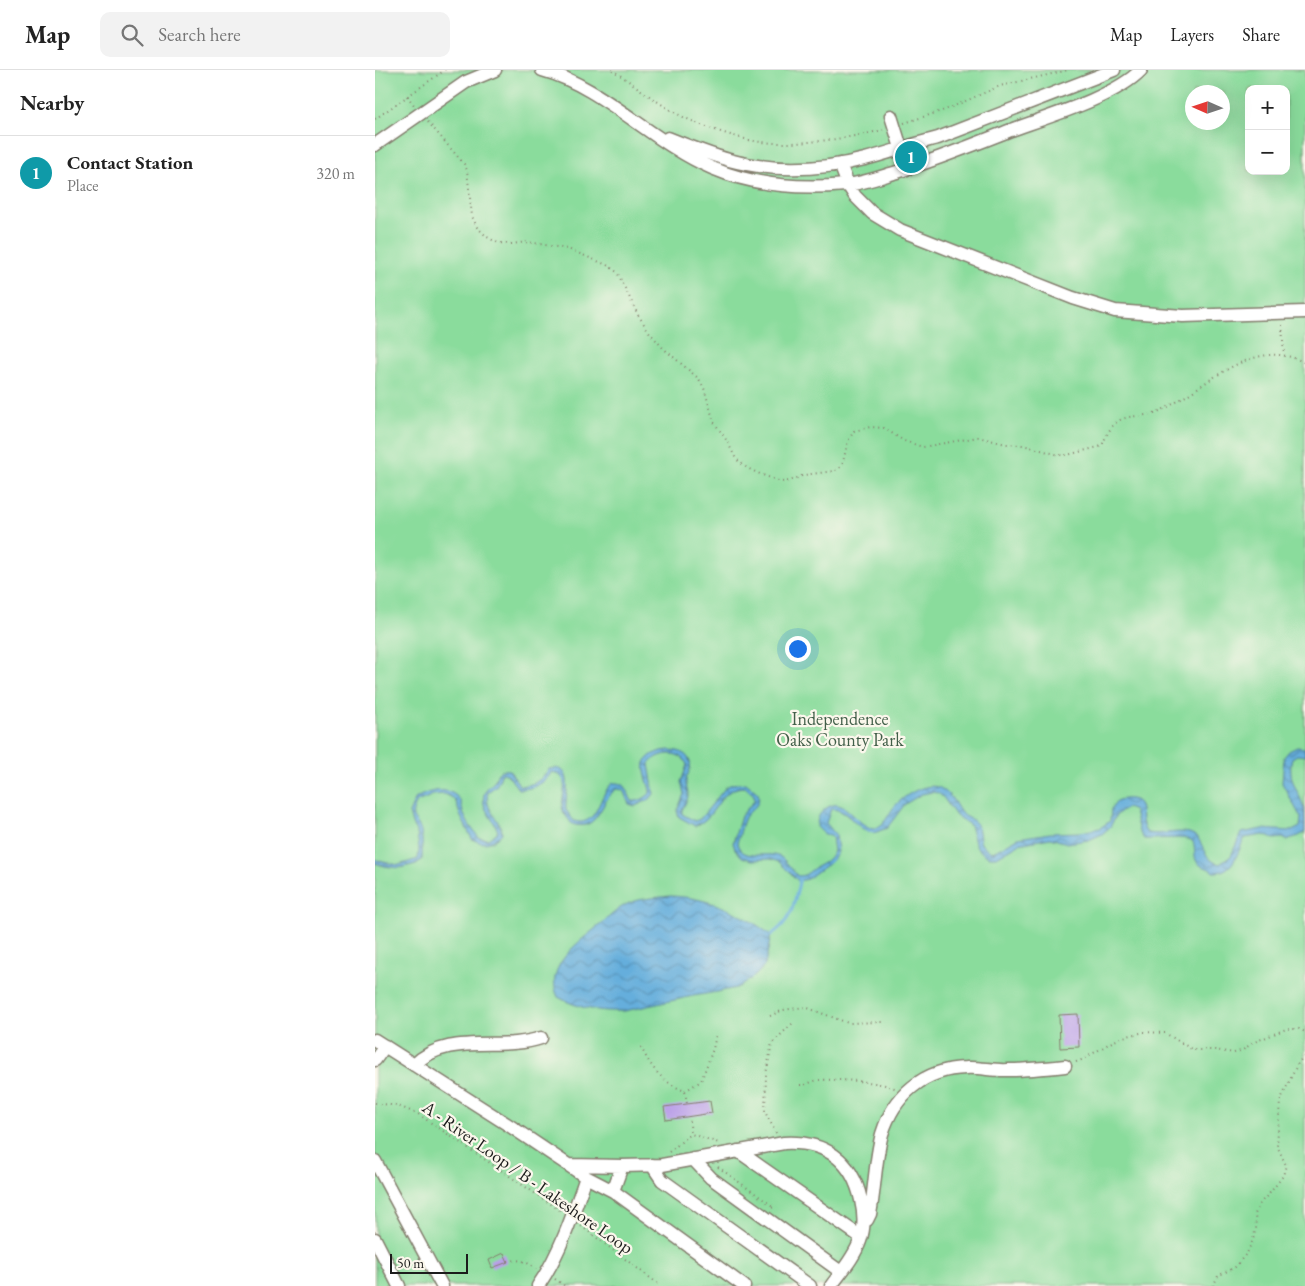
<!DOCTYPE html>
<meta charset="utf-8">
<style>
body{margin:0;font-family:"EB Garamond",serif;background:#f2f2f2;color:#222}
.controls{position:absolute;right:15px;top:15px;display:grid;overflow:hidden;border-radius:10px;box-shadow:0 5px 20px #0002}
.controls button{width:45px;height:45px;display:grid;place-items:center;padding:0;border:0;border-bottom:1px solid #e0e0e0;background:#fff;color:#222;font:25px sans-serif}
.compass{position:absolute;left:810px;top:15px;width:45px;height:45px;border-radius:50%;background:#fff;box-shadow:0 5px 20px #0002;rotate:273deg}
.scale{position:absolute;left:15px;bottom:12px;width:78px;box-sizing:border-box;padding-left:5px;border:2px solid #1c1c1c;border-top:0;font-size:14px;line-height:18px;white-space:nowrap;color:#1c1c1c;-webkit-text-stroke:4px #fbf7ec;paint-order:stroke}
.you{position:absolute;left:422px;top:578px;width:18px;height:18px;margin:-12px;border:4px solid #fff;border-radius:50%;background:#1a73e8;box-shadow:0 0 0 8px #1a73e833}
.badge{display:grid;place-items:center;width:32px;height:32px;border-radius:50%;background:#d1495b;color:#fff;font-size:16px;font-weight:700}
.pin{position:absolute;translate:-50% -50%;border:2px solid #fff;box-shadow:0 1px 5px #0006}
.list{margin:0;padding:0;list-style:none}
h2{display:flex;justify-content:space-between;align-items:center;height:65px;margin:0;padding:0 20px;font-size:21px}
h2 small{font-size:16px;font-weight:400;color:#767676}
.list li{display:grid;grid-template-columns:32px 1fr auto;gap:15px;align-items:center;box-sizing:border-box;height:75px;padding:0 20px;border-top:1px solid #e0e0e0}
.list b{display:block;font-size:19px;white-space:nowrap}
.list p{margin:0;font-size:16px;white-space:nowrap;color:#767676}
.list em{font-size:16px;font-style:normal;color:#767676}
.icon{flex:none;width:28px;height:28px;fill:none;stroke:currentColor;stroke-width:2;stroke-linecap:round;stroke-linejoin:round}
.map{position:relative;flex:none;width:930px;height:1216px;overflow:hidden}
header{display:flex;align-items:center;gap:30px;box-sizing:border-box;height:70px;padding:0 25px;background:#fff;border-bottom:1px solid #e0e0e0}
header strong{font-size:24px}
nav{display:flex;gap:28px;margin-inline-start:auto;font-size:18px}
.search{width:350px;height:45px;background:#f2f2f2;display:flex;align-items:center;gap:12px;box-sizing:border-box;padding:0 18px;border-radius:10px;color:#767676;font-size:19px}
main{display:flex}
aside{flex:1;background:#fff}
.map>svg:first-child{display:block}
</style>
<header>
<strong>Map</strong>
<div class="search"><svg class="icon" aria-label="search" viewBox="0 0 24 24"><circle cx="10" cy="10" r="6"/><path d="M15 15l6 6"/></svg>Search here</div>
<nav><a>Map</a><a>Layers</a><a>Share</a></nav>
</header>
<main>
<aside>
<h2>Nearby<small></small></h2>
<ul class="list">
<li><span class="badge" style="background:#0f9aa8">1</span><div><b>Contact Station</b><p>Place</p></div><em>320 m</em></li>
</ul>
</aside>
<div class="map">
<svg width="930" height="1216" viewBox="0 0 930 1216">
<defs>
<pattern id="water-waves" width="16" height="10" patternUnits="userSpaceOnUse" patternTransform="scale(1.25)"><rect width="16" height="10" fill="#65aedc"/><path d="M0 5q4-4 8 0t8 0" fill="none" stroke="#528db2"/></pattern>
</defs>
<rect width="100%" height="100%" fill="#fbf7ec"/>
<filter id="ink" filterUnits="userSpaceOnUse"><feTurbulence type="fractalNoise" baseFrequency=".02" numOctaves="2"/><feDisplacementMap in="SourceGraphic" scale="10" xChannelSelector="R" yChannelSelector="G"/><feConvolveMatrix kernelMatrix="1 2 1 2 8 2 1 2 1" color-interpolation-filters="sRGB"/></filter>
<filter id="wash" filterUnits="userSpaceOnUse"><feTurbulence type="fractalNoise" baseFrequency=".0096" numOctaves="4" result="noise"/><feDisplacementMap in="SourceGraphic" scale="20" xChannelSelector="R" yChannelSelector="G"/><feGaussianBlur stdDeviation="1.12" result="paint"/><feColorMatrix in="noise" values="0 0 0 0 0 0 0 0 0 0 0 0 0 0 0 0 0 1.4 0 .05"/><feComposite in="paint" operator="in"/></filter>
<g filter="url(#wash)">
<rect width="100%" height="100%" fill="#ece1c0"/>
<!-- green -->
<path fill="#8adc9c" stroke="#537c5c" fill-rule="evenodd" d="M0,0H930V1216H0ZM874,19H911V101H874ZM818,22H848V52H818Z"/>
<!-- water -->
<path fill="url(#water-waves)" stroke="#40657c" d="M922,677L930,678V686L922,685L917,688C912,710 923,719 929,738C930,745 930,755 930,762L924,766L911,770L908,768L899,769L894,766L888,765L870,768C862,781 860,803 838,802C834,797 825,797 822,792C818,786 821,778 818,772C816,765 778,770 769,769L764,762L759,741L752,738L742,744L735,757L727,764L714,770L692,773L675,768L644,774L622,787H615L610,785L601,777L595,755L581,746L568,727L563,723L557,722L547,724L530,734L512,758L499,763C482,762 474,739 456,739L451,753L461,765L463,782C458,792 452,796 443,801C434,807 434,811 422,810L404,792L395,789L377,790L367,787L360,779L358,773L366,746L379,731V725L370,717C343,717 343,747 320,756L304,747L302,741L309,724L306,712L312,695C306,679 283,682 274,694L279,724L274,730L260,736L254,734L248,720L241,719C225,731 224,763 197,754L188,742C184,727 199,707 177,702C170,713 158,720 143,719L132,704L127,703L122,715L113,722C109,741 125,747 127,763C119,773 109,776 97,769L85,745L81,732L78,728L70,724L58,725L42,732C32,750 42,748 46,761C48,770 47,781 47,790L41,794L24,798L9,796L0,793V789L8,792L24,795L43,789L44,779L42,763L37,754L34,743L40,729C51,721 74,715 84,729C87,734 87,740 89,744C92,753 99,761 104,768L113,769L123,762C120,749 103,737 110,722C112,716 118,715 120,710C123,702 124,699 134,700L145,716C158,716 168,709 174,699C202,693 189,727 191,740L199,751C224,758 223,723 238,713C253,712 251,720 257,731C263,732 271,728 275,723V720C273,712 268,701 270,693C275,678 310,674 315,692C317,699 312,704 311,711C310,716 314,721 313,726C312,733 306,738 307,744L320,751L325,749L351,717L357,714L371,713L383,723C387,738 373,739 369,750C366,757 365,766 362,773C368,794 393,779 407,788C413,793 417,801 423,806C432,806 434,801 441,797C449,793 454,790 459,781L457,767L448,763L442,757C442,750 443,745 449,740C469,722 480,756 499,759C511,754 512,746 519,737C529,725 553,710 567,719C575,724 580,733 584,740C588,747 595,747 600,752C605,757 604,767 606,774L616,782L620,781L643,768L675,763L706,762L725,758L735,751L736,739L743,730C777,723 760,749 772,763C785,766 809,758 819,765C830,772 827,790 845,794L856,786L866,763L887,759L917,761L925,757L926,748L907,713L909,687L914,681Z
M295,826C333,827 366,842 396,865L390,895L381,905L369,914L361,918L342,922L318,926L250,941C226,942 204,939 183,927C168,896 205,871 226,854C233,848 241,840 250,835C263,828 280,828 295,826Z"/>
<g fill="none" stroke-linecap="round" stroke-linejoin="round">
<!-- stream -->
<path stroke="#65aedc" stroke-width="3" d="M396,865C419,849 419,833 425,808"/>
</g>
<g id="blocks">
<!-- building -->
<path fill="#b99fe8" d="M703,944L704,977L685,978L684,945Z
M335,1031L337,1043L291,1050L289,1037Z
M129,1183L133,1192L117,1198L114,1190Z"/>
</g>
</g>
<g filter="url(#ink)">
<use href="#blocks" fill-opacity="0" stroke="#847e6e" stroke-width="1"/>
<g fill="none" stroke-linecap="round" stroke-linejoin="round">
<!-- minor casing -->
<g stroke="#847e6e" stroke-width="15">
<path id="minor" d="M167,0C227,16 278,73 337,98C379,116 426,119 471,115C489,113 505,107 522,102C561,90 598,75 636,60C672,47 740,27 766,0
M516,46L526,78
M293,68C313,76 333,84 354,90C398,102 446,100 490,89C514,83 538,74 563,68L739,0
M0,75L91,12L120,0
M465,94L473,115L480,126L497,143L525,160L698,228L740,241L808,246L930,242
M0,970L135,1056L211,1107L238,1121L369,1216
M0,990L10,976
M39,995C73,961 125,982 166,968
M363,1081L486,1167
M318,1089L336,1108L466,1202
M0,1091L67,1216
M194,1095L247,1096L287,1095L409,1073C449,1071 477,1089 486,1130C489,1143 490,1158 485,1171C479,1188 466,1202 456,1216
M277,1095L287,1110L435,1216
M238,1121L247,1096
M492,1150L495,1144C500,1118 500,1090 507,1064C519,1025 549,999 591,998C605,997 619,1001 633,1000C652,1000 671,998 690,996
M0,1169L24,1216
M163,1216C185,1184 198,1144 211,1107"/>
</g>
<!-- path -->
<path stroke="#847e6e" stroke-width="2" stroke-dasharray="1 4" stroke-linecap="butt" d="M237,0C263,16 288,39 317,51C332,58 363,68 379,71C416,77 471,69 508,60
M32,26L39,35
M0,49L70,0
M53,52L89,94L92,100L97,146L102,157L112,167L123,173L136,174L153,172L193,179L232,195L242,202L263,245L275,263L288,278L324,309L329,318L339,352L352,371L361,389L372,398L385,404L406,412L415,411L429,405L459,401L467,396L473,371L479,361L495,357L509,358L529,371L548,377L603,367L631,374L648,375L684,385H692L727,376C743,333 759,355 791,338C832,316 880,265 930,293
M529,53L570,40L625,16L694,0
M907,255L909,285
M395,946L408,940L430,937L473,953L509,952
M266,977C276,998 288,1013 310,1021L312,1034
M701,992L709,989L735,973L748,967L769,962L790,963L818,980H840L859,983L868,980L877,973L911,959H924L930,962
M425,1015C432,1015 437,1011 443,1010C459,1009 509,1011 521,1019
M310,1021L326,1011L338,979L341,965
M0,1033L23,1036L43,1044L186,1141
M314,1046L316,1064
M401,1063L390,1042L391,1004L397,973L418,953
M294,1082L316,1064L344,1073
M343,1097L399,1137L396,1138
M206,1156L286,1216
M133,1191C146,1189 151,1191 161,1199
M180,1209L190,1216
M838,1216L843,1206L860,1197L872,1183L878,1170L881,1158L880,1144L885,1133L894,1124L908,1106L911,1095L902,1076L905,1031L923,993L930,985"/>
<!-- minor -->
<use href="#minor" stroke="#fff" stroke-width="12"/>
</g>
</g>
<g text-anchor="middle" dominant-baseline="central" stroke-width="4.5" stroke-linejoin="round" paint-order="stroke">
<!-- park labels -->
<g font-size="18" fill="#425f49" stroke="#fbf7ec">
<text x="465" y="648">Independence<tspan x="465" dy="21">Oaks County Park</tspan></text>
</g>
<!-- street labels -->
<g font-size="18" fill="#1c1c1c" stroke="#fbf7ec">
<text transform="translate(153 1107) rotate(35)">A - River Loop / B - Lakeshore Loop</text>
</g>
</g>
</svg>
<div class="controls">
<button>+</button>
<button>−</button>
</div>
<svg class="compass" viewBox="-18 -18 36 36"><path d="M0-13l5 13h-10z" fill="#e53935"/><path d="M0 13l5-13h-10z" fill="#767676"/></svg>
<div class="scale">50 m</div>
<div class="you"></div>
<div class="pin badge" style="left:536px;top:87px;background:#0f9aa8">1</div>
</div>
</main>
